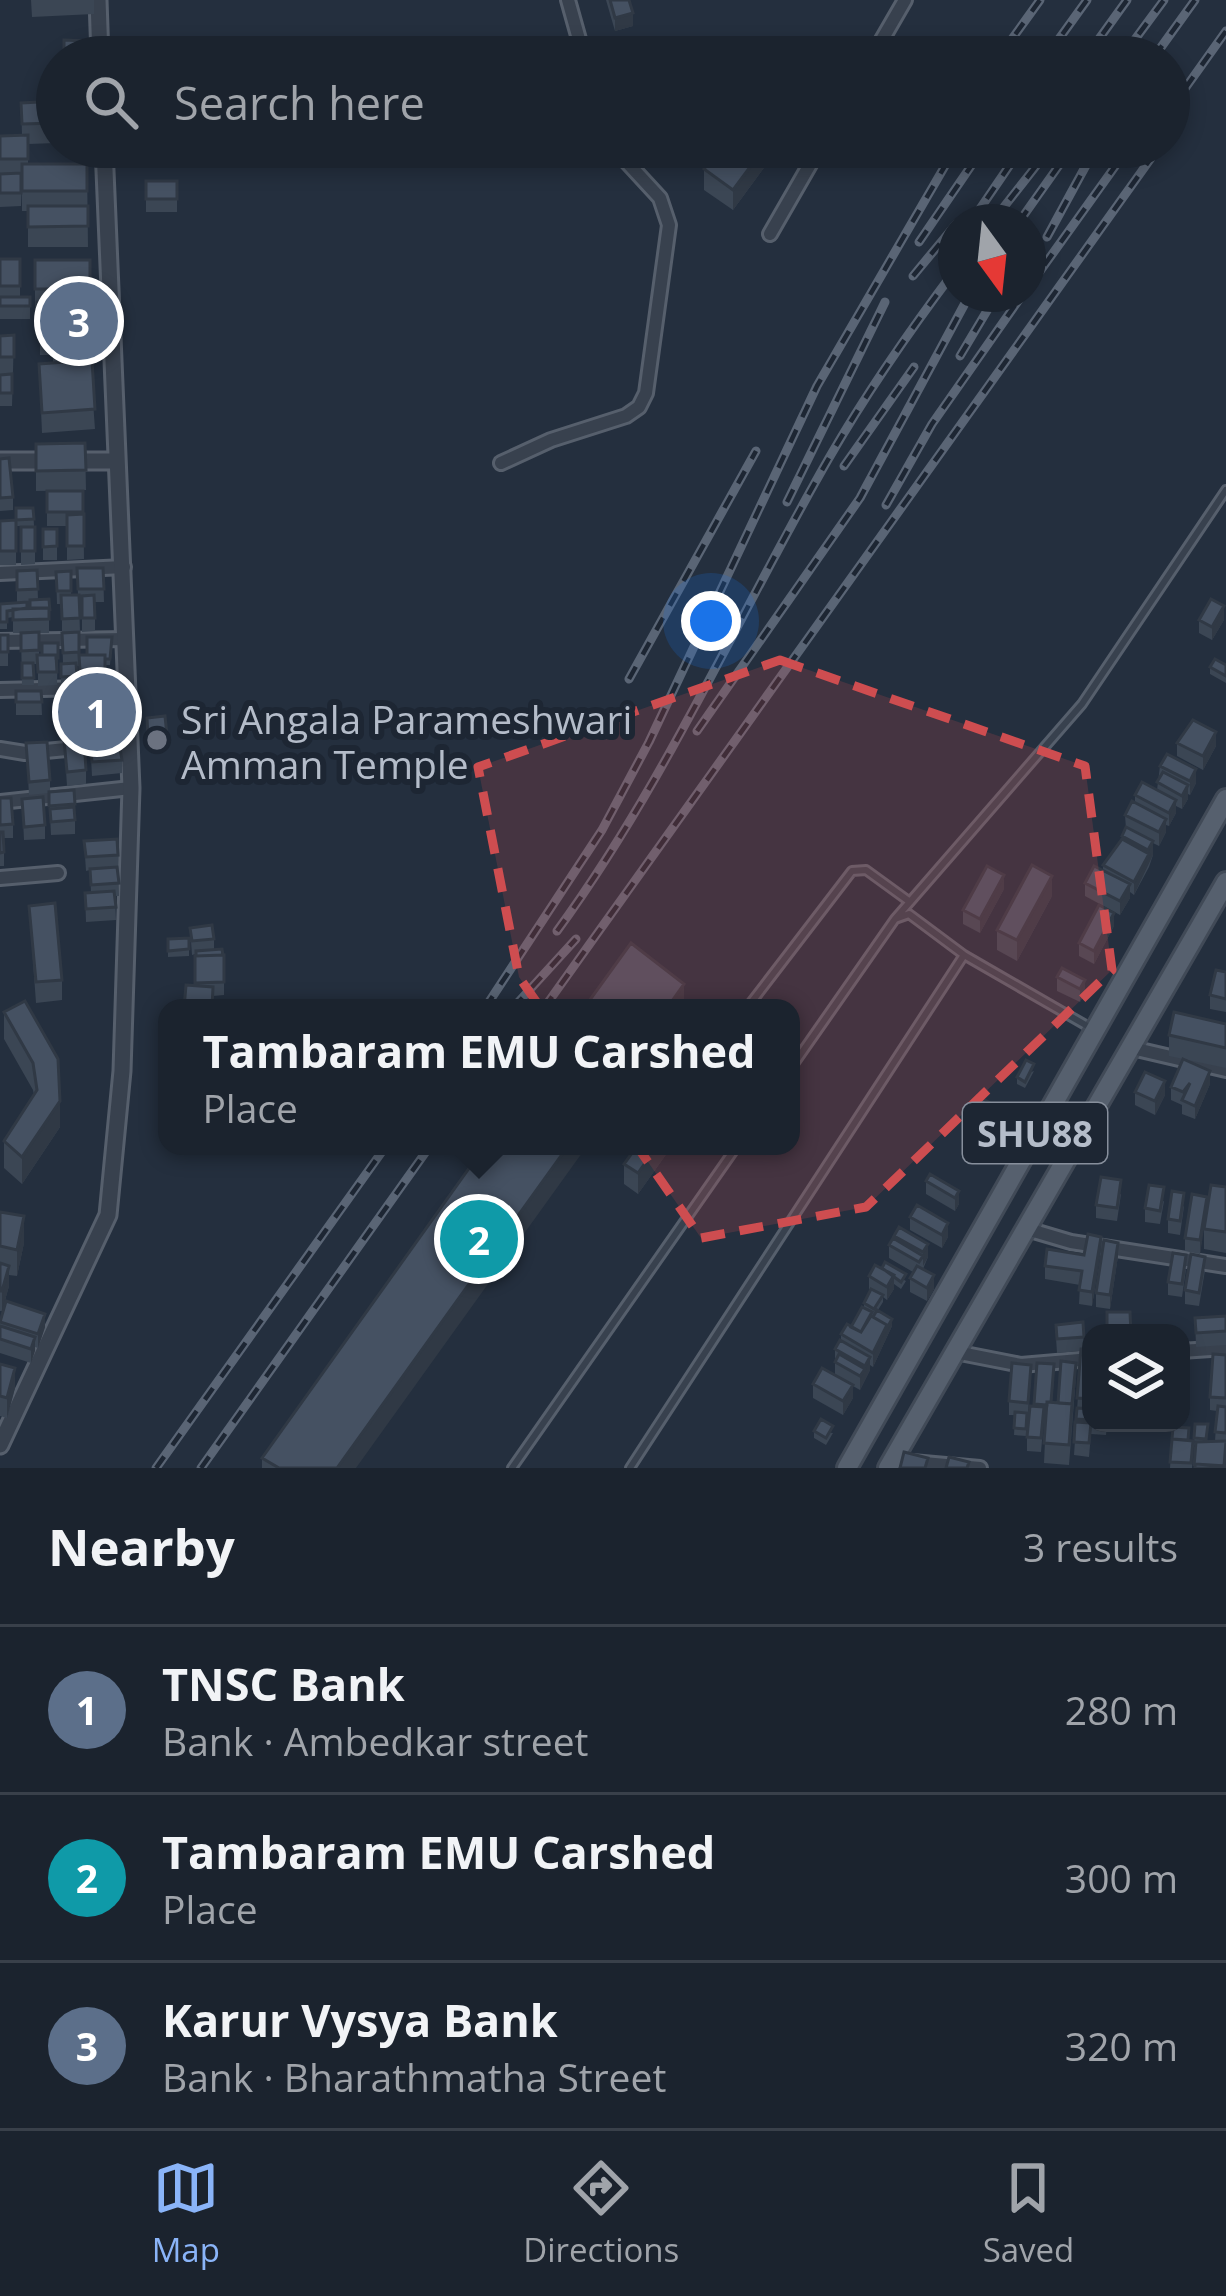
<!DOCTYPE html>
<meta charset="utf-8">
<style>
body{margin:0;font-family:"Open Sans",sans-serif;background:#282f3a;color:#f1f3f6}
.controls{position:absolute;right:36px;bottom:36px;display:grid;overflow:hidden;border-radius:24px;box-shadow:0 6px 18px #0003}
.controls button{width:108px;height:108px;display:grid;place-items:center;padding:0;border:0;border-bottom:3px solid #39404a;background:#1b232e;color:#f1f3f6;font:60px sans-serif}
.compass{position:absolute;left:938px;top:204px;width:108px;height:108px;border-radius:50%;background:#1b232e;box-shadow:0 6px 18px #0003;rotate:165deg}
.you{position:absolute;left:711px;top:621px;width:42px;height:42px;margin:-30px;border:9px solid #fff;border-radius:50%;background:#1a73e8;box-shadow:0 0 0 18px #1a73e833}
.badge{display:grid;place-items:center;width:78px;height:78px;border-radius:50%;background:#8ab4f8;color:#fff;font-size:39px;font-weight:700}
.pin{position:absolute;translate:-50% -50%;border:6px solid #fff;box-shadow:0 3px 12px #0006}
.popup{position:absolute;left:158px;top:999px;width:642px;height:156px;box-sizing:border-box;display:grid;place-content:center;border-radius:24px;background:#1b232e;filter:drop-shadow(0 3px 9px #0005);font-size:39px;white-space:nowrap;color:#a0a4aa}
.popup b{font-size:45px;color:#f1f3f6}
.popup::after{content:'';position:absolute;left:50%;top:100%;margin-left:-24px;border:24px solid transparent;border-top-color:#1b232e}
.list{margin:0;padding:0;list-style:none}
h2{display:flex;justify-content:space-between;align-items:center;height:156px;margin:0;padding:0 48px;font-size:51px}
h2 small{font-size:39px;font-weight:400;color:#a0a4aa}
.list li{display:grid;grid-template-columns:78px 1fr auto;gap:36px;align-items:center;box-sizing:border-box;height:168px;padding:0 48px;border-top:3px solid #39404a}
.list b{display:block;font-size:45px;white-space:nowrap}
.list p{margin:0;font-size:39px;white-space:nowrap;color:#a0a4aa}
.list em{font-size:39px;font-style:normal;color:#a0a4aa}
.icon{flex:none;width:66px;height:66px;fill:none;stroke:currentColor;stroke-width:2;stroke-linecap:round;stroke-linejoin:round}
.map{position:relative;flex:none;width:1226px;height:1468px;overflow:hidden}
.search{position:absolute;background:#1b232e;box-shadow:0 6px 18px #0003;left:36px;right:36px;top:36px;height:132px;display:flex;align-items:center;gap:30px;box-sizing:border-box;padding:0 42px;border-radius:66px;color:#a0a4aa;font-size:45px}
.sheet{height:660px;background:#1b232e}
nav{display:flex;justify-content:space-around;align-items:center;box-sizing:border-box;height:168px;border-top:3px solid #39404a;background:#1b232e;font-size:33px;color:#a0a4aa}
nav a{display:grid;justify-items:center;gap:6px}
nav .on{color:#8ab4f8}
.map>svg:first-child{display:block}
</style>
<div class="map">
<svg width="1226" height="1468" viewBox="0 0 1226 1468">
<rect width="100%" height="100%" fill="#242f3e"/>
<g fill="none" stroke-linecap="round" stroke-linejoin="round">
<!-- service casing -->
<g stroke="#565f6c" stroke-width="12">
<path id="service" d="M895,919L1082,704L1226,490
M747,1008L852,871L866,870L910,902
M791,1068L895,919L909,914L964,955L1089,1027
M512,1468L737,1146
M630,1468L964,955"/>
</g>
<!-- minor casing -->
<g stroke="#565f6c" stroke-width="18">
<path id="minor" d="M568,0L584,57
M872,57L905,0
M770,234L820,147
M501,463L551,440L626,416L639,407L646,393L669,225L660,198L613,147
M0,573L124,567
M0,641L126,639
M0,690L127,687
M0,749L25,753L128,743
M0,802L131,788
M0,878L58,873
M1132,1048L1226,1070
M1027,1229L1071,1242L1226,1266
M1181,1351L1226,1348
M955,1352L1021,1365L1091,1359
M912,1462L980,1468"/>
</g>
<!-- tertiary casing -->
<g stroke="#565f6c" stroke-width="21">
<path id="tertiary" d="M98,0L100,57
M0,461H115
M0,1445L108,1215L122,1071L131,788L104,147"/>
</g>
<!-- primary casing -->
<g stroke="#414a57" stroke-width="24">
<path id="primary" d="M847,1468L1226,799
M888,1468L1226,882"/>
</g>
<!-- service -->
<use href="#service" stroke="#38414e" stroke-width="6"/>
<!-- minor -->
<use href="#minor" stroke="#38414e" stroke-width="12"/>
<!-- tertiary -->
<use href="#tertiary" stroke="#38414e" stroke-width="15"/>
<!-- primary -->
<use href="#primary" stroke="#56606e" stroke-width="18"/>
<!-- rail casing -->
<g stroke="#5a6575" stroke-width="9">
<path id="rail" d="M999,57L1040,0
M1046,57L1087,0
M1086,57L1127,0
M1122,57L1164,0
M1154,57L1195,0
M1169,111L1226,31
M971,222L1022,147
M992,222L1051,147
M1019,222L1072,147
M1047,237L1096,147
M919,242L984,147
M913,276L956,224
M1028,288L1129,147
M960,356L997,294
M844,466L914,367
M787,502L885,302
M886,505L932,424L1023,294
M629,679L756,451
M697,731L860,498L970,294
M557,931C665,783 738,616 829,458C867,392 910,330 956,269
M485,1008L602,830L649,742L817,386L956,147
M513,1008L576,939
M544,1008L1159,147
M156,1468L386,1146
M201,1468L430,1146"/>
</g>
<!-- rail -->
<use href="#rail" stroke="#1d2633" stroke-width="4.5" stroke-dasharray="14" stroke-linecap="butt"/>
</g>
<!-- wall -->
<path fill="#3b4654" d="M31,0H94V14L32,17Z
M606,0H629L633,26L615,31Z
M57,101V143L28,144V164H87L88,247H28V211H22V179L21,206L0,207V136L22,135L21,103Z
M774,147V154L733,210L704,190V169Z
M146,181H177V212H146Z
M0,259H20V297H30V319H0Z
M35,260H90V309H86V323H90V361L95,429L42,433L39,364L53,363V355H40V334H37V309H35Z
M14,335L12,406H0V336Z
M85,443L86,490L36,491V444Z
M0,459L13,497V510L0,511Z
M47,491H83L84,559L67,560V526H47Z
M33,508L34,526H16V565H0V521L16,520Z
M21,527H35V564L21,565Z
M43,529H57V560H43Z
M77,568H103L104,602H95V631L82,632V603H79L80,632H62V604H57L56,572L71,571V595H78Z
M37,570L38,600L49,599V633H39V655L58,643L57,685L38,686V664H33L34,685H22L21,633H13V617L7,618V629H0V604L17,602V571Z
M1199,620H1224L1212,640L1199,633Z
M79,632V655H87L112,637L110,665H105V684H80L79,663V666H76L77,683L61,684V664H63L62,633Z
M0,635H8V666H0Z
M1226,665V683L1210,674V667Z
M16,691H41L42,715H16Z
M63,697H78V714L63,715Z
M84,703H113V738L122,760V773L92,776L90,740L97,739H84Z
M147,718L167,735V749L148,751Z
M64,740L86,770V784L67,786Z
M26,743L50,780V791L75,804V834L51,835L49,793L29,795Z
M1177,743L1216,746L1203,770L1177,756Z
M1160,766L1196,783L1190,795L1188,794V799L1182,809L1176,806V813L1169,826L1166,825V832L1159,846L1153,843V855L1149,867L1134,895L1130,892V898L1120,915L1085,896V883L1103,870V865L1122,840L1126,829L1125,815L1135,802V795L1157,790Z
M0,798L13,824V838H4V866H0Z
M22,799L45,825V839L24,840Z
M84,841L118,855L119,896H115L116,920L86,922L85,893H91L90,870L86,871Z
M1004,889L980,933L963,924V910Z
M1052,896L1017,961L997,950V930Z
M29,906L62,980V1000L36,1003Z
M1114,926L1094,964L1079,956V943Z
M190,928L214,939V950L224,955V995L213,996V1008H184L195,985L196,954L192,955Z
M189,938V956L168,957V939Z
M1062,968L1085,994L1080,1002L1057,991V977Z
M1226,972V1012L1210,1009V995Z
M25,1001L60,1127L22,1184L4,1168V1141L34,1095L33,1090L4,1039V1012Z
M1226,1024V1068L1169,1056V1035Z
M1034,1071L1025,1088L1017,1084V1077Z
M1210,1084L1195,1119L1182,1114V1105L1171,1100V1087Z
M1135,1092L1165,1095L1155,1115L1135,1105Z
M969,1112L1006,1125L998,1140L969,1125Z
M672,1146L638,1194L624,1184V1164Z
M926,1181L959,1191V1204L955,1211L926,1194Z
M1226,1187V1253L1204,1249V1229Z
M1121,1194L1117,1221L1096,1218V1205Z
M1207,1197L1200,1254L1185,1251V1238Z
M1164,1201L1160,1224L1145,1222V1208Z
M1184,1206L1180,1235L1168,1233V1219Z
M0,1212L24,1243L17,1276L9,1275V1286L2,1311H0Z
M910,1217L948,1237L942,1248L910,1230Z
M899,1227L928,1257L923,1269L934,1289L927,1301L910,1292V1278L913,1272L889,1258V1245L894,1239Z
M1101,1250L1092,1306L1079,1304L1080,1285L1045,1279V1266Z
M1118,1256L1110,1309L1096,1307V1293Z
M875,1265L906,1281L901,1289L894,1284V1289L887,1300L883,1297V1302L878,1310L892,1326L873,1367L870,1365V1370L860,1390L853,1386V1398L843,1415L813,1398V1384L835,1375V1349L841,1340V1334L851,1327L864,1308V1303L871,1290L869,1289V1276Z
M1186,1269L1182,1297L1168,1295V1282Z
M1205,1270L1199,1306L1185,1304V1290Z
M1226,1316V1345L1196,1347L1195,1318Z
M0,1319L45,1327L38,1348L35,1347L31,1363L0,1353Z
M1083,1322L1084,1349H1091V1423H1107L1106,1435L1091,1434L1089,1457L1074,1455L1081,1351L1057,1353L1056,1338V1325Z
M1226,1355V1455L1225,1466L1194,1445L1195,1424H1208L1207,1442L1215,1441L1217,1411L1210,1410V1397Z
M1037,1363L1054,1378L1052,1402L1058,1403L1076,1376L1069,1465L1044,1463L1046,1418H1044L1041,1452L1027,1451V1437L1034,1406Z
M0,1364L15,1388L7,1418L0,1416Z
M1031,1378L1026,1436L1014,1435L1015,1415H1009V1401Z
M1173,1427L1188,1440L1193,1441L1192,1468H1170Z
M814,1431L833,1433L826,1445L814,1438Z
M262,1458L356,1468H262Z"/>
<!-- shaded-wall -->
<path fill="#303945" d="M633,13V26L615,31V18Z
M765,147H774V154L733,210V190Z
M1224,606V620L1212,640V627Z
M1216,732V746L1203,770V756Z
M1196,769V783L1190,795V781Z
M1188,785V799L1182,809V796Z
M1176,800V813L1169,826V813Z
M1166,819V832L1159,846V832Z
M1153,841V855L1134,895V882Z
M1004,875V889L980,933V919Z
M1052,876V896L1017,961V940Z
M1130,884V898L1120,915V901Z
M1114,913V926L1094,964V951Z
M1085,980V994L1080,1002V989Z
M684,984V1008H667Z
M1210,1071V1084L1195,1119V1106Z
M1165,1081V1095L1155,1115V1101Z
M60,1101V1127L22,1184V1157Z
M1006,1111V1125L998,1140V1127Z
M568,1146H587L356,1468H337Z
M657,1146H672L638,1194V1173Z
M959,1191V1204L955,1211V1198Z
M1207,1197V1210L1200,1254V1240Z
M24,1216V1243L17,1276V1250Z
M948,1223V1237L942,1248V1235Z
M1101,1237V1250L1092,1306V1292Z
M1118,1243V1256L1110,1309V1295Z
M928,1244V1257L923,1266V1252Z
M9,1266V1286L2,1311V1291Z
M894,1275V1289L887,1300V1287Z
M934,1275V1289L927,1301V1288Z
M45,1314V1327L38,1348V1334Z
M892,1319V1326L873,1367V1353L887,1325Z
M35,1337V1351L31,1363V1349Z
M870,1357V1370L860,1390V1376Z
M15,1368V1388L7,1418V1398Z
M853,1385V1398L843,1415V1401Z"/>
<!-- building -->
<path fill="#455162" stroke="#303945" stroke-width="3" d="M610,0H629L633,13L615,18Z
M64,40L86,41V57H64Z
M57,101V123L22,124L21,103Z
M28,135V159H0V136Z
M721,147H765L733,190L704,169Z
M22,164H87V191H22Z
M21,173V193H0V174Z
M146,181H177V199H146Z
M28,206H88V226L28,227Z
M0,259H20V286H0Z
M35,260H90V289H35Z
M0,297H30V306H0Z
M37,302H86V320H37Z
M40,323H90V351H53V335H40Z
M14,335V357H0V336Z
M92,360L95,409L42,413L39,364Z
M12,374V393H0V375Z
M85,443L86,470L36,471V444Z
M9,458L13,497L0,498V459Z
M47,491H83V512H47Z
M16,508H33L34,519L16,520Z
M84,514V546H67V515Z
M16,520V551H0V521Z
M21,527H35V551H21Z
M43,529H57V546L43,547Z
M77,568H103L104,589H78Z
M37,570L38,589L17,590V571Z
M71,571V591H57L56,572Z
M61,595H79L80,618L62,619Z
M94,595L95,618H82V596Z
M49,599L50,611L49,608H30V600Z
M1211,599L1224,606L1212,627L1199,620Z
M27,602V608L7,611V622H0V604Z
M49,608V619L13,620V609Z
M39,632V650L21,651V633Z
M79,632V652L63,653L62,633Z
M0,635H8V652H0Z
M87,637H112L110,659H105V655H87Z
M42,643H58V658H56V655H42Z
M37,655H56L57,672H38Z
M79,655H105V670H80Z
M1215,659L1226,665V676L1210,667Z
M22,663H33L34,678H22Z
M76,663L77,676L61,677V664Z
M16,691H41L42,702H16Z
M63,697H78V707L63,708Z
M84,703H113V725L84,726Z
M165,716L167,735L148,737L147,718Z
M1193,720L1216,732L1203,756L1177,743Z
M118,737L122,760L92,762L90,740Z
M84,739L86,770L67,772L64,740Z
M47,742L50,780L29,782L26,743Z
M1167,754L1196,769L1190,781L1160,766Z
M1163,772L1188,785L1182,796L1157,782Z
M1142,782L1176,800L1169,813L1135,795Z
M74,790L75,804L49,806V792Z
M43,797L45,825L24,827L22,799Z
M0,798H11L13,824L0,825Z
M1132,801L1166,819L1159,832L1125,815Z
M74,807L75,820L51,822L50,809Z
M1126,827L1153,841L1148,850L1122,836Z
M0,832H3L4,852L0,853Z
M117,839L118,855L86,857L84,841Z
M1122,839L1149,854L1134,882L1103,865Z
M1032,865L1052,876L1017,940L997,930Z
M987,866L1004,875L980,919L963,910Z
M1094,866L1130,884L1120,901L1085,883Z
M117,867L119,883L91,885L90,869Z
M114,891L116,907L86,909L85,893Z
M55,903L62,980L36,982L29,906Z
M1099,905L1114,913L1094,951L1079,943Z
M212,925L214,939L192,941L190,928Z
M189,938V949L168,951V939Z
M631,943L684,984L667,1008H584Z
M222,949L223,955L196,956V951Z
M224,955V982L195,983V956Z
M1062,968L1085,980L1080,989L1057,977Z
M1216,970L1226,972V999L1210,995Z
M186,985L213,987L212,1008H184Z
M25,1001L58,1059L60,1101L22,1157L4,1141L37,1090L33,1063L4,1012Z
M1174,1012L1226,1024V1048L1169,1035Z
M1183,1059L1210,1071L1195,1106L1182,1100L1190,1083L1183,1092L1171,1087Z
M1026,1060L1034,1064L1025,1082L1017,1077Z
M1145,1072L1165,1081L1155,1101L1135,1092Z
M977,1096L1006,1111L998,1127L969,1112Z
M485,1146H568L337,1468H279L262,1458Z
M637,1146H657L638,1173L624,1164Z
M930,1174L959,1191L955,1198L926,1181Z
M1101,1177L1121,1180L1117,1208L1096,1205Z
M1149,1185L1164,1187L1160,1211L1145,1208Z
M1211,1185L1226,1187V1232L1204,1229Z
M1172,1191L1184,1193L1180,1221L1168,1219Z
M1192,1194L1207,1197L1200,1240L1185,1238Z
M917,1205L948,1223L942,1235L910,1217Z
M0,1212L24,1216L17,1250L0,1246Z
M899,1227L928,1244L923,1252L894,1236Z
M1088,1234L1101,1237L1092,1292L1079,1290L1082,1271L1045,1266L1047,1249L1084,1255Z
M893,1238L923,1256L919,1262L889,1245Z
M1104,1240L1118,1243L1110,1295L1096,1293Z
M1173,1253L1186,1255L1182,1284L1168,1282Z
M1191,1254L1205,1257L1199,1293L1185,1290Z
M885,1262L906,1274L901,1282L882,1268Z
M0,1263L9,1266L2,1291H0Z
M875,1265L894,1275L887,1287L869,1276Z
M917,1266L934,1275L927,1288L910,1278Z
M871,1289L883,1295L874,1309L864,1303Z
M6,1301L45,1314L38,1334L0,1322Z
M862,1307L872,1312L861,1332L851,1327Z
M877,1310L892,1319L887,1328V1325L873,1317Z
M1107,1312H1130L1131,1333H1107Z
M871,1316L887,1325L873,1353L841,1334L847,1324L861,1332Z
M1226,1316V1331L1196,1333L1195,1318Z
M1083,1322L1084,1337L1057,1339L1056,1325Z
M0,1326L35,1337L31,1349L0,1339Z
M840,1340L870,1357L865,1366L835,1349Z
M1081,1349H1091V1399L1077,1398Z
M839,1354L865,1369L860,1376L835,1362Z
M1213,1354L1226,1355V1398L1210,1397Z
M1061,1361L1076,1363L1072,1404L1058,1403Z
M1012,1363L1031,1365L1028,1403L1009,1401Z
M1037,1363L1054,1364L1051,1402H1047V1405L1034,1404Z
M0,1364L15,1368L7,1398L0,1396Z
M822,1368L853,1385L843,1401L813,1384Z
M1047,1402L1072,1404L1069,1445L1044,1443Z
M1030,1406L1044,1407L1041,1438L1027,1437Z
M1218,1406L1226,1407V1433L1215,1432Z
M1077,1408L1091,1409V1420L1076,1419Z
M1015,1412L1027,1413L1026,1429L1014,1428Z
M821,1419L833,1426L826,1438L814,1431Z
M1075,1422L1091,1423L1089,1443L1074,1442Z
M1195,1424H1208L1206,1439L1194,1438Z
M1173,1427L1189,1428L1188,1440L1172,1439Z
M1172,1439L1193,1441L1191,1463L1170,1462Z
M1226,1441L1224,1466L1195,1464L1194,1466L1196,1442Z
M904,1452L928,1458L925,1468H900Z
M949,1457L969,1462L967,1468H946Z
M1195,1464L1226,1466V1468H1195Z"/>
<!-- marked area -->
<path fill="#ce4d50" fill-opacity="0.2" stroke="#ce4d50" stroke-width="9" stroke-dasharray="24 15" stroke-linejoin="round" d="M780,660L1085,766L1112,970L866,1207L701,1238L519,977L478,767Z"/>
<!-- markers -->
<circle fill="#6b7280" stroke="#1d2633" stroke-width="4.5" cx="157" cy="740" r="12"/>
<g text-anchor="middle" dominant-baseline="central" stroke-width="12" stroke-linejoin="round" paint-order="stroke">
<!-- shield labels -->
<rect fill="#1d2633" stroke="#878f9c" stroke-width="3" x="963" y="1103" width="144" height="60" rx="9"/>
<g font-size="36" font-weight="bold" fill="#b4bcc9">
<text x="1035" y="1133">SHU88</text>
</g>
<!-- poi labels -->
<g font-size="39" fill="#b4bcc9" stroke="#1d2633" text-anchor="start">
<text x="181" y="718">Sri Angala Parameshwari<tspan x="181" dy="45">Amman Temple</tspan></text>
</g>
</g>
</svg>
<div class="controls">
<button><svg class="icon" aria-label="layers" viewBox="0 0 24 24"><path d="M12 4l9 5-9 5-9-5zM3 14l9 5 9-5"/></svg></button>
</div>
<svg class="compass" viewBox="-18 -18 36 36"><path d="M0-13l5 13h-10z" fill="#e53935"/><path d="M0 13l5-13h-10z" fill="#a0a4aa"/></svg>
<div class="you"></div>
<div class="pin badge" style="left:97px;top:712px;background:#5c6f8a">1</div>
<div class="pin badge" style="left:479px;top:1239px;background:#0f9aa8">2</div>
<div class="popup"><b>Tambaram EMU Carshed</b>Place</div>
<div class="pin badge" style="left:79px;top:321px;background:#5c6f8a">3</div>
<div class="search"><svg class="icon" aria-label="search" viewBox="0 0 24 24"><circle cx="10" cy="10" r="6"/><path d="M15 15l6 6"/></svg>Search here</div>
</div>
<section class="sheet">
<h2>Nearby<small>3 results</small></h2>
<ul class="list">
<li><span class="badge" style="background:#5c6f8a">1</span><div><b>TNSC Bank</b><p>Bank · Ambedkar street</p></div><em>280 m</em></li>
<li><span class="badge" style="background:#0f9aa8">2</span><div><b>Tambaram EMU Carshed</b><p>Place</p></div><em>300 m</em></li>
<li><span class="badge" style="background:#5c6f8a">3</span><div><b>Karur Vysya Bank</b><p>Bank · Bharathmatha Street</p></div><em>320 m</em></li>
</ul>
</section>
<nav>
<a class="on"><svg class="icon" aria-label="map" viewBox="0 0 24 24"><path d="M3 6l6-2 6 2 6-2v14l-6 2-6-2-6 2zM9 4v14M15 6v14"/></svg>Map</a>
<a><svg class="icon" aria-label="directions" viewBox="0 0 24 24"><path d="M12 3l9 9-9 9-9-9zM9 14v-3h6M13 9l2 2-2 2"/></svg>Directions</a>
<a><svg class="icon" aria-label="saved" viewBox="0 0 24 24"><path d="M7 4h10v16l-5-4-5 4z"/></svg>Saved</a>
</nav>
